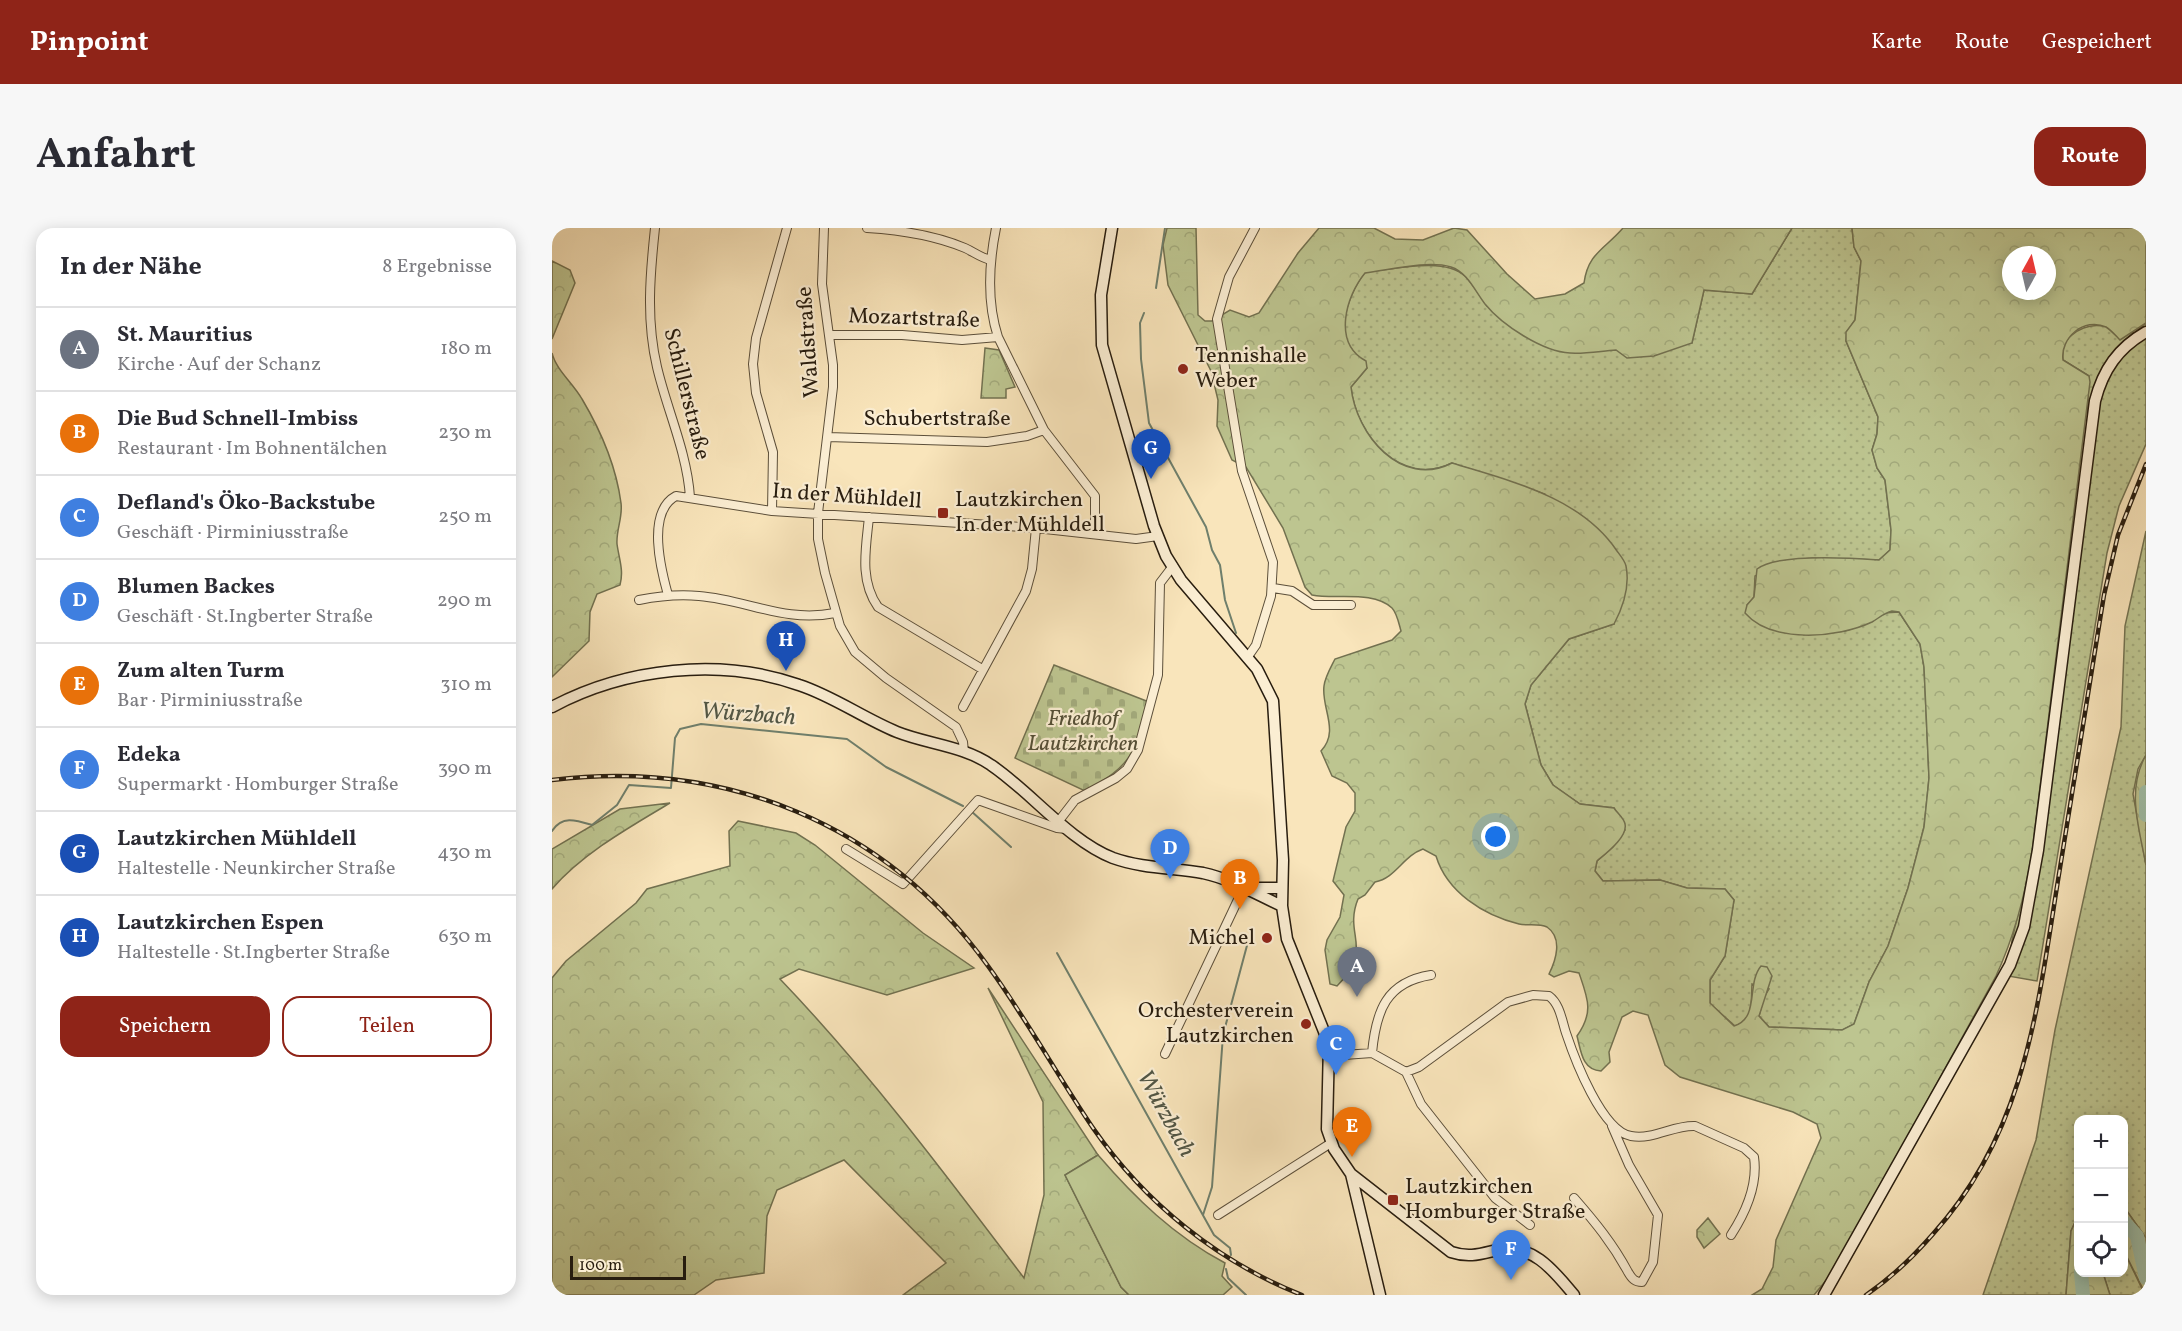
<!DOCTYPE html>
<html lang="de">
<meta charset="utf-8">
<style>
body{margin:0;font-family:Vollkorn,serif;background:#f7f7f7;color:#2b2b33}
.controls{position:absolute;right:18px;bottom:18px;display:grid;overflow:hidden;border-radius:12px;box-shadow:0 3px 15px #0003}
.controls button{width:54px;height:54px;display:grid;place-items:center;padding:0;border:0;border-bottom:2px solid #e1e1e2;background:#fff;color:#2b2b33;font:30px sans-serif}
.compass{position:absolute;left:1450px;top:18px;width:54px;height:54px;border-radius:50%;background:#fff;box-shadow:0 3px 15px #0003;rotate:8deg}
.scale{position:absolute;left:18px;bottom:15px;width:116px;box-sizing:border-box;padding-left:6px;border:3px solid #281d0f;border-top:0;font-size:16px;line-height:21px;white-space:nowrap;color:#281d0f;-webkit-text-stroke:4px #fbeed3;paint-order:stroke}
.you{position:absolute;left:944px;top:609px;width:21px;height:21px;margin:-15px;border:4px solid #fff;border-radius:50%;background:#1a73e8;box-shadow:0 0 0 9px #1a73e833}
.badge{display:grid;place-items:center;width:39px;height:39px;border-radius:50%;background:#8f2418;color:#fff;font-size:20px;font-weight:700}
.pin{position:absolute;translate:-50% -50px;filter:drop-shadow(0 2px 3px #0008)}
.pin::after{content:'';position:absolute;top:32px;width:21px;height:18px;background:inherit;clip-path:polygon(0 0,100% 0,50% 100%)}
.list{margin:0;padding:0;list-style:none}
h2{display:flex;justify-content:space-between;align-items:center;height:78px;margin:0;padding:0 24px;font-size:26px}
h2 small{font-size:20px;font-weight:400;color:#7c7c81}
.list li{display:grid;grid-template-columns:39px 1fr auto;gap:18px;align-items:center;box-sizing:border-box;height:84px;padding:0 24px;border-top:2px solid #e1e1e2}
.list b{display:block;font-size:22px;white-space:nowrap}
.list p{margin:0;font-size:20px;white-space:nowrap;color:#7c7c81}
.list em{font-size:20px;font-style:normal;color:#7c7c81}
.actions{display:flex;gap:12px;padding:18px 24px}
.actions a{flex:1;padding:14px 0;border:2px solid #8f2418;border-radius:18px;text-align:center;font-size:21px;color:#8f2418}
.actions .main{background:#8f2418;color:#fff}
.icon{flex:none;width:33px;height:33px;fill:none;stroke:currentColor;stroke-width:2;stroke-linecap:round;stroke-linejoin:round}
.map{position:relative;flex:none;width:1594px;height:1067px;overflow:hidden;border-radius:18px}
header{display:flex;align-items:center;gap:36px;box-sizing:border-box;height:84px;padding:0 30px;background:#8f2418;color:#fff}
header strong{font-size:28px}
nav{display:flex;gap:33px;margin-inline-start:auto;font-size:21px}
.intro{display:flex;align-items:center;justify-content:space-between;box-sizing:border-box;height:144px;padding:0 36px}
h1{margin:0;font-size:42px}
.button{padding:15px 27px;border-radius:18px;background:#8f2418;color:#fff;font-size:21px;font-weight:700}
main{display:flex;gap:36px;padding:0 36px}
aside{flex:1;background:#fff;border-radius:18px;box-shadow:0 3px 15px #0003}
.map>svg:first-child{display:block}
</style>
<header>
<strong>Pinpoint</strong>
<nav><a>Karte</a><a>Route</a><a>Gespeichert</a></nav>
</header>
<div class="intro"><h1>Anfahrt</h1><a class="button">Route</a></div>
<main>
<aside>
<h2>In der Nähe<small>8 Ergebnisse</small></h2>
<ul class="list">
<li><span class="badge" style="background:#6b7280">A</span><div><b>St. Mauritius</b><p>Kirche · Auf der Schanz</p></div><em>180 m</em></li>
<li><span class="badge" style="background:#e8710a">B</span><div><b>Die Bud Schnell-Imbiss</b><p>Restaurant · Im Bohnentälchen</p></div><em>230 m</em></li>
<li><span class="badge" style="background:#3f7fe0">C</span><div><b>Defland's Öko-Backstube</b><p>Geschäft · Pirminiusstraße</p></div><em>250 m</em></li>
<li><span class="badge" style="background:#3f7fe0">D</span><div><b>Blumen Backes</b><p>Geschäft · St.Ingberter Straße</p></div><em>290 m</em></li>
<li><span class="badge" style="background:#e8710a">E</span><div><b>Zum alten Turm</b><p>Bar · Pirminiusstraße</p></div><em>310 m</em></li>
<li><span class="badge" style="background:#3f7fe0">F</span><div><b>Edeka</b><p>Supermarkt · Homburger Straße</p></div><em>390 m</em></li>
<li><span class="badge" style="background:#1a4fb4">G</span><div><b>Lautzkirchen Mühldell</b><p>Haltestelle · Neunkircher Straße</p></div><em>430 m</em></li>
<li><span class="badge" style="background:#1a4fb4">H</span><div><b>Lautzkirchen Espen</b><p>Haltestelle · St.Ingberter Straße</p></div><em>630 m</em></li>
</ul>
<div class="actions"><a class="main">Speichern</a><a>Teilen</a></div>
</aside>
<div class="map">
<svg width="1594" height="1067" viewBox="0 0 1594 1067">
<defs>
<pattern id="grass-dots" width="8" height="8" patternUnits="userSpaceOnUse" patternTransform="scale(1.5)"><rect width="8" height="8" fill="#bdc590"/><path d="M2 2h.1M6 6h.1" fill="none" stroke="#a2a97b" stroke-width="1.8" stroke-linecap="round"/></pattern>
<pattern id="forest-crowns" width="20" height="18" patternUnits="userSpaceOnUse" patternTransform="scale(1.5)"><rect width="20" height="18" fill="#bdc590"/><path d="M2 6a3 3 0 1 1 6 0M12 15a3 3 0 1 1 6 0" fill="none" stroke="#a2a97b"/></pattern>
<pattern id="cemetery-stones" width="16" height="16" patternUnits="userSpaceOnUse" patternTransform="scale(1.5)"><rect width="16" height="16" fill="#bdc590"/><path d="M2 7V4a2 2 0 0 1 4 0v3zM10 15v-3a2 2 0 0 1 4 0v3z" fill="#a2a97b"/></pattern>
</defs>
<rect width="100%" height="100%" fill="#f9e5bb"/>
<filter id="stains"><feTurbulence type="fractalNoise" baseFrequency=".00333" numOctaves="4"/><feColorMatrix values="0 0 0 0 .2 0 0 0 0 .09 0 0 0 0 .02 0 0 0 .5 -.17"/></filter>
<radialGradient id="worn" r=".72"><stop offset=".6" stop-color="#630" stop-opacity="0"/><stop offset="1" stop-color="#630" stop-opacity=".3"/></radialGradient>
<!-- grass -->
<path fill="url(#grass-dots)" stroke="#727150" stroke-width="1.5" d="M1240,0H1300L1302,19L1309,33L1303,92L1295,104L1294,113L1326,189L1325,206L1320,222L1325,240L1333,252L1339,302L1338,322L1327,332L1261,330L1241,332L1203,348L1202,369L1195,377L1252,407L1293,403L1321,393L1331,385L1347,384L1368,416L1372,439L1377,550L1372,599L1356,660L1336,718L1317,754L1302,796L1291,802L1217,799L1207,788L1212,769L1217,761L1200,756C1199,773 1202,792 1183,798L1158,776V752L1173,728L1182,672L1173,661L1135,660L1108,652L1051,653L1043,643L1045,633L1061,619L1073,602L1062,580L1028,576L1001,557L989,537L973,476L979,457L1017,411L1062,396L993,266L900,235C849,260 804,207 799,159L815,140C808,132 799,123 795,113C787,91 800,61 813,44C839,42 892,28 913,48C921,56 928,68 935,78L1140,115L1152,62L1200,66Z
M1594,95V216L1567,278L1555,325L1485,753L1456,748L1460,712L1480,624L1535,194L1537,148L1511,132C1510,121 1511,114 1520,107C1540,90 1559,100 1582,105Z
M1594,303V527L1586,541L1581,566L1594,637V1010L1572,979V892H1526V988L1519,1003L1514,1067H1431L1484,912L1503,802L1569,499L1573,398Z
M1572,1023L1593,1067H1558L1551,1045L1572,1044Z"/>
<!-- forest -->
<path fill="url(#forest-crowns)" stroke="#727150" stroke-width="1.5" fill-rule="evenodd" d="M615,0H644L646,87L653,93H660L678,82L697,89L707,85L746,25L767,0H822L843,11L871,12L902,0L915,2L955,46L983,71L1013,66L1032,55C1036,25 1053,21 1071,0H1240L1200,66L1152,62L1140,115L1102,128L1075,130L1064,122C1049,123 1033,126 1018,125C991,124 950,97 933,76C923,63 915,44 899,39C875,32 838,42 813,45C794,68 780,115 814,133L815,140L799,159C804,207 849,261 900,235C958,253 1029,269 1065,323C1068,327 1073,333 1074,338C1078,358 1071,379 1062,396L1017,411L979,457L973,476L989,537L1001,557L1028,576L1062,580C1065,585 1072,590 1073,596C1076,609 1053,626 1045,633L1043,643L1051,653L1108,652L1135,660L1173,661L1182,672L1173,728L1158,752V775L1182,798C1208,790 1194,756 1209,738L1215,739L1220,748L1207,788L1217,799L1290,802L1302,796L1317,754L1336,718L1356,660L1372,599L1377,550L1372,439L1368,416L1347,384L1340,383C1332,385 1327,390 1320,394C1286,410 1220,416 1193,385L1195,377L1202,369L1205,341C1226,325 1300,330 1327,332L1338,322L1339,302L1333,252L1325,240L1320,222L1325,206L1326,189L1294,113V104L1303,92L1309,33L1302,19L1300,0H1594V95L1568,112C1564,108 1559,102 1554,99C1532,89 1508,110 1511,132L1537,148L1538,154L1480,624C1473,668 1463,707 1444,748L1281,1044L1262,1067H1200L1210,1061L1221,1039L1224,1012L1269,910L1265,896L1241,884L1128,849L1113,837L1096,787L1081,783L1070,789L1057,824L1058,834L1049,843C1030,842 1029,823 1025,808C1042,784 1036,771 1027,745L1017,743L1002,749L997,746C1004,732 1011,710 995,699C987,695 975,698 967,696C931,687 895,664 884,628L871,621C851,628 844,650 823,654L813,667L806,671C791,708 823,720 785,758L778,756L773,722L775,712L788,689L792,667L781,653L794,599L803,583V565L795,555L780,548L769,523C788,503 769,480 772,458C773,449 779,439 783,431L840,412L849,403C847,396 845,385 840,380C820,362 784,372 760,367L753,359L731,300L694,239L680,232L665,198L666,172L659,143L616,57L611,17ZM1459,27H1495V63H1459Z
M0,33L18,42L23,55L0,111Z
M433,120L447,122L463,159L454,161V170H429Z
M0,125C4,142 21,155 30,171C49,203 64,237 69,275C71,289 64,302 65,316C67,331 72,342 68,357L45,366L38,384L37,413L0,449Z
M1594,527V637C1587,599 1574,562 1594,527Z
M118,575C78,599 31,625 0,661V621L68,581Z
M186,593L244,605L263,617L371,705L422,740L335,767L247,741L228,751C317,844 394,947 472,1050L492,967L491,874L436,760L546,927L513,947L569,1059L577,1067H351L394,1035L292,932L225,962L215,988L212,1045L164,1052L142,1067H0V750L14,733L84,675L95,661L178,638L177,603Z
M1572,979L1594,1010V1067L1572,1023Z
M1526,988V1044L1551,1045L1558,1067H1514L1519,1003Z
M1156,990L1168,1006L1152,1020L1145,1009V1002Z"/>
<!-- cemetery -->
<path fill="url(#cemetery-stones)" stroke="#727150" stroke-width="1.5" d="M502,437L597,474C583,525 581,537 533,563L463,530Z"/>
<!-- garden -->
<path fill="#bdc590" stroke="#727150" stroke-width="1.5" d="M546,927C583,970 622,1008 673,1035L670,1048L680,1059L671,1067H577L569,1059L513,947Z"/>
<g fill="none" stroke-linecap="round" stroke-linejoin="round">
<!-- stream -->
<path stroke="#6f7f6c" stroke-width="2" d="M604,60L613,0
M592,85L588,95L589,131L597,195L654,299L660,322L668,337L673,372L684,405
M419,583L459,619
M0,603C10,587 24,592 40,597L65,577L77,557L119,560L123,510L128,501L149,496L295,511L334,539L411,578
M505,725L662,1007L678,1020L679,1027
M651,987L660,959L671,807L697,710
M674,1041L676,1050L694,1067"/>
<!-- river -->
<path stroke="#9fc0aa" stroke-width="14" d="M1594,564V587
M1572,994L1585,1008L1594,1050
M1529,1044L1531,1067"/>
<!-- minor casing -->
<g stroke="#5c4f3a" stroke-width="10">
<path id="minor" d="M103,0C98,47 94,92 105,139C115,182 135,224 138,269
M272,0L270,56L281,137V159L266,285V311L273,345L288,398L303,424L334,450L404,499L411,514L412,524
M315,0C348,2 382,7 413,20C422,24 429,30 439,32
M444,0C437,35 435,75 446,109L492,202L543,268V305
M277,107H350L410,112L446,109
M276,209L435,214L475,208L492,202
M220,283L221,224L204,165L201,136L204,110L235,0
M317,289C314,320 307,352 326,379L430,441
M721,360L740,363L761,377H799
M116,367C109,342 94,284 124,268L220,283L484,300L584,311L606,308
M87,372C107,368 126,366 147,368C196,372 232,395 283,385
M695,430L704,417L719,368L721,334L690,243L665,91L677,49L703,0
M411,479L474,363L480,341L484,300
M506,594L523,572L564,550L575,541L586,522L606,447L608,355L621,338
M294,621L351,656L426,572L505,600L514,601
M820,825C824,783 834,754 879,747
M613,826L692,659
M778,828L820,825L854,844L869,876L943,970L978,997
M854,844L867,839L956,774L981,767L997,768C1008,776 1010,793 1014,805C1023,832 1050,903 1079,908C1102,912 1121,897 1143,898L1192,920L1202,929C1206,957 1194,984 1179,1007
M1022,970C1043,994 1061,1016 1076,1044C1080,1051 1083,1054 1090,1054L1101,1034L1106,987L1077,937L1060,898
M666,987L779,915"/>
</g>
<!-- secondary casing -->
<g stroke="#281d0f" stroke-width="13">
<path id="secondary" d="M560,0L549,67L550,117L602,298L614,328L629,352L705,441L721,473L731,632L730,678L735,711L777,816L775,901L782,921L799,946L828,1067
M0,479C73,440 168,429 247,457C281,468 311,490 345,504C375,516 412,518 439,537C478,563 517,613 561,630C589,640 621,640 651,645C679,651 704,666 730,678
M698,660H730
M799,946L899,1024C917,1030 928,1026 945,1022C981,1015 1002,1043 1022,1067
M1272,1067L1458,737L1472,699L1486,622L1543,173C1551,142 1566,120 1594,104"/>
</g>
<!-- minor -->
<use href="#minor" stroke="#fbeed3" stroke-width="8"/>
<!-- secondary -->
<use href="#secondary" stroke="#fbeed3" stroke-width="10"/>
<!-- rail casing -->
<g stroke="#281d0f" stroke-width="4.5">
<path id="rail" d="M0,552C173,531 333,595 436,738C474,790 505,847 541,900C593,975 666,1034 750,1067
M1314,1067C1339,1050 1361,1029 1381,1006C1476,901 1486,774 1508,640C1523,549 1537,458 1552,367L1566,307L1594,236"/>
</g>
<!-- rail -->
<use href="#rail" stroke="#fbeed3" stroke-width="2" stroke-dasharray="7" stroke-linecap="butt"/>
</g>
<!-- markers -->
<g fill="#8f2418" stroke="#fbeed3" stroke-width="2">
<circle cx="631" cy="141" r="6"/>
<rect x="385" y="279" width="12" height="12" rx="3"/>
<circle cx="715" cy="710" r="6"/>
<circle cx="754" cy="796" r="6"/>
<rect x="835" y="966" width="12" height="12" rx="3"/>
</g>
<g text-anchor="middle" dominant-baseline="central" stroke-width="4.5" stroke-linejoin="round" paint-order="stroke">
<!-- street labels -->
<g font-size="22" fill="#281d0f" stroke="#fbeed3">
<text transform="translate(362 91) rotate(2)">Mozartstraße</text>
<text transform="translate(257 114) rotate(-94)">Waldstraße</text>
<text transform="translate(134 166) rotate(76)">Schillerstraße</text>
<text x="385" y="191">Schubertstraße</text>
<text transform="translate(295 269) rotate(4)">In der Mühldell</text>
</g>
<!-- poi labels -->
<g font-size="22" fill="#281d0f" stroke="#fbeed3" text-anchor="start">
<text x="643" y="128">Tennishalle<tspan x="643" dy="25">Weber</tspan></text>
<text x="403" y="272">Lautzkirchen<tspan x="403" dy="25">In der Mühldell</tspan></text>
<text x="703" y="710" text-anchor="end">Michel</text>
<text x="742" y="783" text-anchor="end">Orchesterverein<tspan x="742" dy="25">Lautzkirchen</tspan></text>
<text x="853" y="959">Lautzkirchen<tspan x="853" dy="25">Homburger Straße</tspan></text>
</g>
<!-- park labels -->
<g font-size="22" font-style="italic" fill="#554f36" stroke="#fbeed3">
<text x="531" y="491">Friedhof<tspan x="531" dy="25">Lautzkirchen</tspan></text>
</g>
<!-- water labels -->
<g font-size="24" font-style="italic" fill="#525645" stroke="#fbeed3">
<text transform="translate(196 487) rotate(4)">Würzbach</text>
<text transform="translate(613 886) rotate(61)">Würzbach</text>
</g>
</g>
<rect width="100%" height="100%" filter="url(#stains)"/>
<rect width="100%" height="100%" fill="url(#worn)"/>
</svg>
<div class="controls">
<button>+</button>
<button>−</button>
<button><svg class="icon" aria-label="locate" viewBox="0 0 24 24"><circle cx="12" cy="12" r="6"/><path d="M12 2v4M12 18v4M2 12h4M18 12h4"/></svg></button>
</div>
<svg class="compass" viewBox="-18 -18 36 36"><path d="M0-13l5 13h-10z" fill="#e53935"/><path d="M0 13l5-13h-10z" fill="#7c7c81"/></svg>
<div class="scale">100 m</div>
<div class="you"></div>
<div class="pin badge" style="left:805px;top:769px;background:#6b7280">A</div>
<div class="pin badge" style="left:688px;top:681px;background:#e8710a">B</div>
<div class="pin badge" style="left:784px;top:847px;background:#3f7fe0">C</div>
<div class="pin badge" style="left:618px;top:651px;background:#3f7fe0">D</div>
<div class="pin badge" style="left:800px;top:929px;background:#e8710a">E</div>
<div class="pin badge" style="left:959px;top:1052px;background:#3f7fe0">F</div>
<div class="pin badge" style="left:599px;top:251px;background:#1a4fb4">G</div>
<div class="pin badge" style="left:234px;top:443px;background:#1a4fb4">H</div>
</div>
</main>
